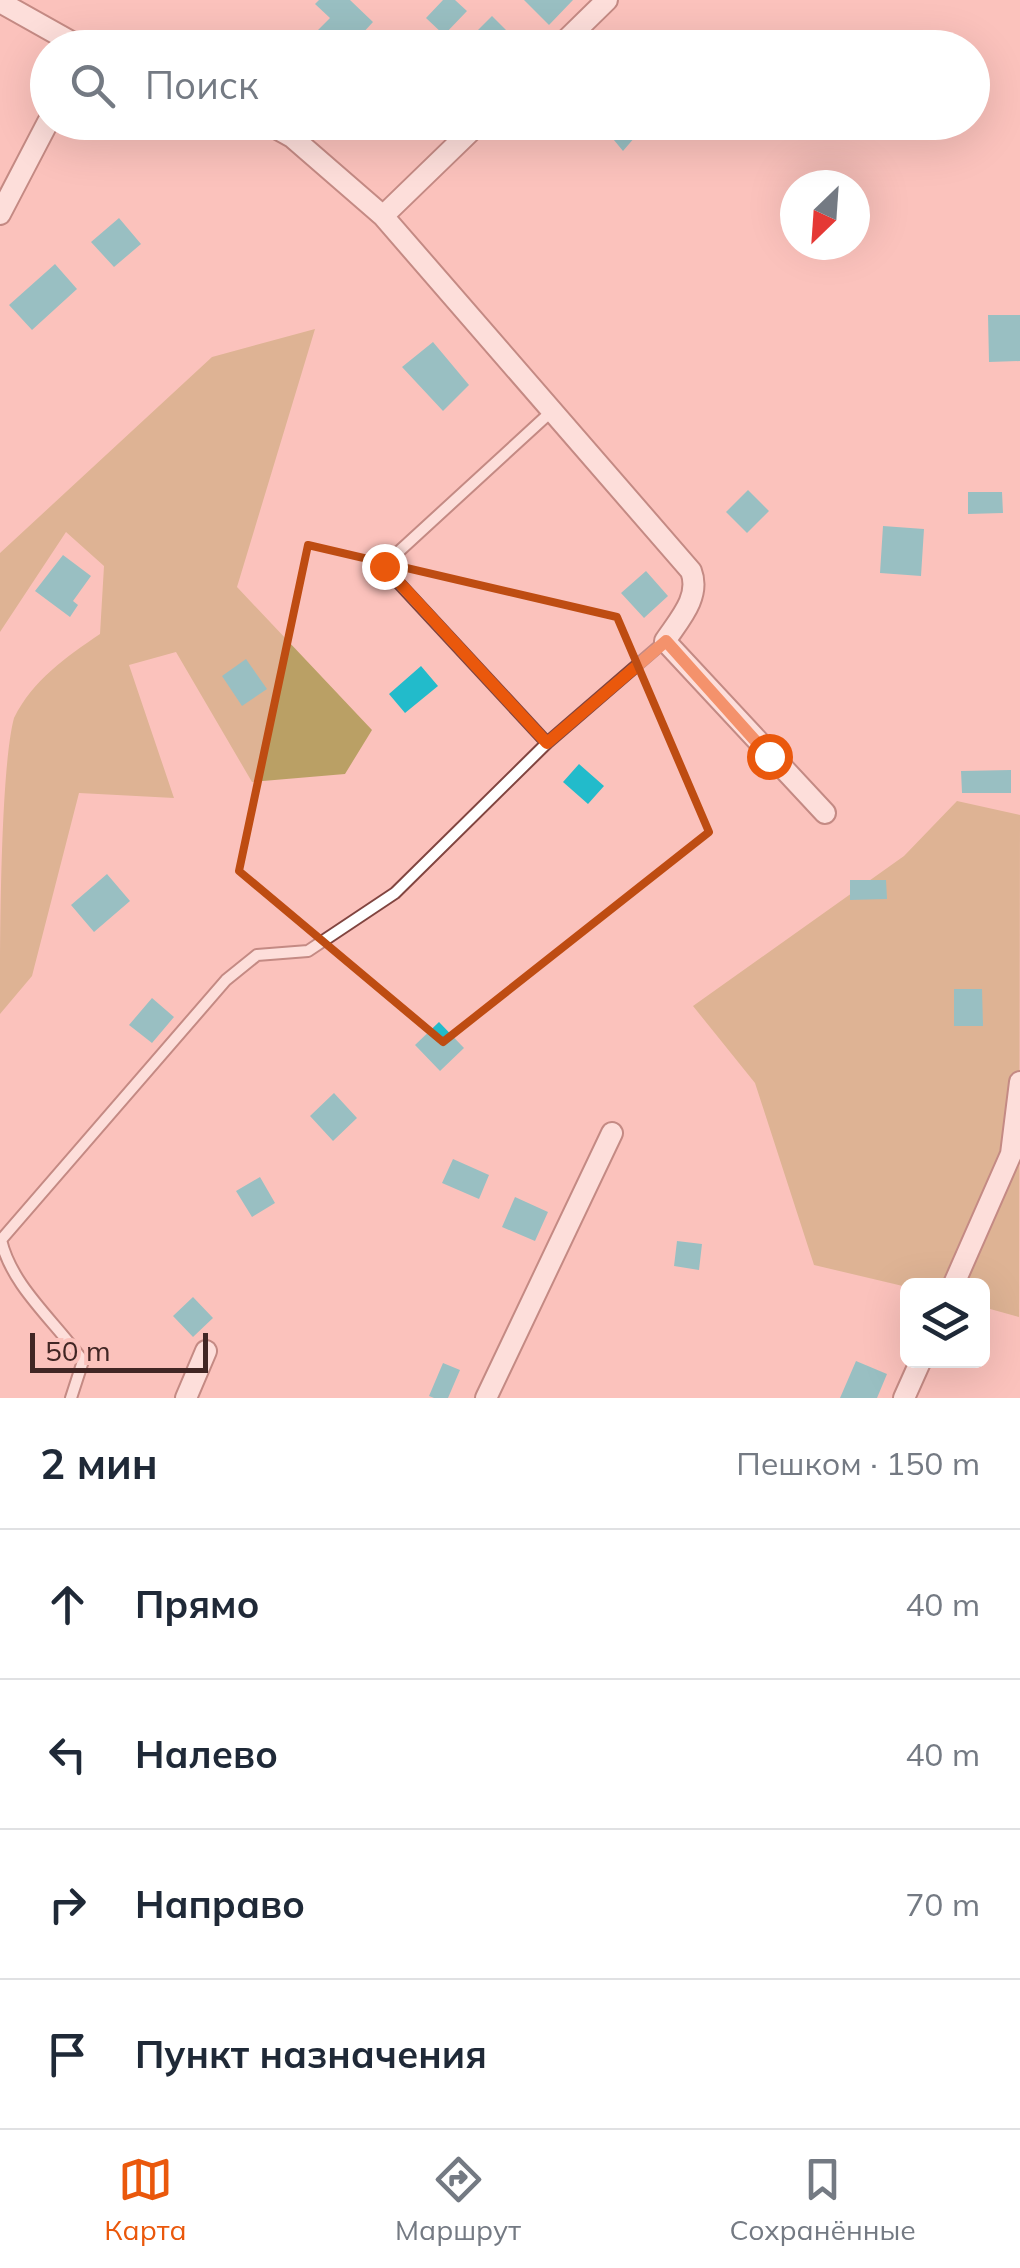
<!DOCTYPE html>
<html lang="ru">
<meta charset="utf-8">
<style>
body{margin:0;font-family:Mulish,sans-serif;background:#f6f6f7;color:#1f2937}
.controls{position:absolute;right:30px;bottom:30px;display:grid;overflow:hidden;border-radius:15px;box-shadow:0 10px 40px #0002}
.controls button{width:90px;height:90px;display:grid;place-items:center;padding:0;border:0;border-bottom:2px solid #e0e1e3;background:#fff;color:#1f2937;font:50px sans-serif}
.compass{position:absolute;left:780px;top:170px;width:90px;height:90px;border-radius:50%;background:#fff;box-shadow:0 10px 40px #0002;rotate:205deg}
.scale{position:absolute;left:30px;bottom:25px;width:178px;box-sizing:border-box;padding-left:10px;border:5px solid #412624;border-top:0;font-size:28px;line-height:35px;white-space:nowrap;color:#412624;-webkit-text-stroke:8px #fbc2bc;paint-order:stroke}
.stop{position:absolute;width:30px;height:30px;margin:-22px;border:8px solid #ea580c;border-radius:50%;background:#fff}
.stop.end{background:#ea580c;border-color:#fff;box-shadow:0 2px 10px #0008}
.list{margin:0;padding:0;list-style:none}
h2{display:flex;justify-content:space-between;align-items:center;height:130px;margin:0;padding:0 40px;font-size:42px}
h2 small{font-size:32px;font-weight:400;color:#747a83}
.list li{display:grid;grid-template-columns:65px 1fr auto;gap:30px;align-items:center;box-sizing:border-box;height:150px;padding:0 40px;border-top:2px solid #e0e1e3}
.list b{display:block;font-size:38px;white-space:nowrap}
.list em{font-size:32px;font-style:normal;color:#747a83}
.icon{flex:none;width:55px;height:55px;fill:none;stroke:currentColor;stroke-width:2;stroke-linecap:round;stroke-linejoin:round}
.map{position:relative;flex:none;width:1020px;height:1398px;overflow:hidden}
.search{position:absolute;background:#fff;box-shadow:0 10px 40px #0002;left:30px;right:30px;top:30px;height:110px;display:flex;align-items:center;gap:25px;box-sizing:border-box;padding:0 35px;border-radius:55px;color:#747a83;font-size:38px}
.sheet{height:730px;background:#fff}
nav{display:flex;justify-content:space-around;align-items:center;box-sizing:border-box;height:140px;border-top:2px solid #e0e1e3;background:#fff;font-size:28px;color:#747a83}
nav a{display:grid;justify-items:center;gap:5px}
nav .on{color:#ea580c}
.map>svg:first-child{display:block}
</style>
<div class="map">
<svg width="1020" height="1398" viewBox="0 0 1020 1398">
<rect width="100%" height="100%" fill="#fbc2bc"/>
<!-- green -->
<path fill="#baa065" d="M315,329L237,587L372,730L345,774L252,782L176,652L129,665L174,798L79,793L32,976L0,1014C0,947 0,771 14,718C33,680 66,657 100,634L104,566L66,532L0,632V553L212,357Z
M957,801L1020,815L1019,1317L983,1307L982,1286L907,1287L814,1265L755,1083L693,1006L904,856Z"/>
<!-- building -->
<path fill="#22bbcb" d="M319,0H350L373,22L349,48H332L316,32L330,18L315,4Z
M443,0H455L467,11L444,35L426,18Z
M524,0H573L549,25Z
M492,16L524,48H486L473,35Z
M599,122H648L623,151Z
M119,218L141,244L114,267L91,242Z
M55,264L77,289L32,330L9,305Z
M988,315H1020V361L989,362Z
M433,342L469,385L443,411L402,367Z
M748,490L769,511L747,533L726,512Z
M968,492H1002L1003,513L968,514Z
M883,526L924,529L921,576L880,573Z
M63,555L91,576L73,601L78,605L70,617L35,591Z
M646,571L668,596L644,618L621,593Z
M246,659L267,689L242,706L222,676Z
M421,666L438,686L405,713L389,694Z
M579,764L604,786L588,804L563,782Z
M1011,770V793H962L961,771Z
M107,874L130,901L94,932L71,905Z
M850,880H886L887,899L850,900Z
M954,989H982L983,1026H954Z
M152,998L174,1017L152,1043L129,1025Z
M439,1022L464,1048L440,1071L415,1045Z
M334,1093L357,1118L333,1141L310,1116Z
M453,1159L489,1175L479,1199L442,1183Z
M260,1177L275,1203L252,1217L236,1191Z
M515,1197L548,1212L535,1241L502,1227Z
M677,1241L702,1244L699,1270L674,1266Z
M193,1297L213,1318L193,1337L173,1316Z
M856,1361L887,1374L877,1398H840Z
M443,1363L460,1370L448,1398H434L429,1396Z"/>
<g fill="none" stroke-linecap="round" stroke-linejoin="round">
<!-- lane casing -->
<g stroke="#814540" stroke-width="14">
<path id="lane" d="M547,743L383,566L553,410
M71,1398L83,1361C55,1321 12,1287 1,1240L226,980L257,955L308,951L395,893L547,743L665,641"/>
</g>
<!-- street casing -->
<g stroke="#814540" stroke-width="24">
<path id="street" d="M0,2L82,48
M558,48L607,0
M265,122L292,137L383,216L691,571C701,597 679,620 665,641L825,813
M0,214L48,122
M383,216L480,122
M953,1286L1011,1154L1020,1082
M186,1398L206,1351
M486,1398L612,1133
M904,1398L921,1360"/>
</g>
<!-- lane -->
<use href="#lane" stroke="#fff" stroke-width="10"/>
<!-- street -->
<use href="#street" stroke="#fff" stroke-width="20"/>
</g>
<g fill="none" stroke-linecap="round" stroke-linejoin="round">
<!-- route -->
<path stroke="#ea580c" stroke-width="12" d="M384,566L547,743L666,641L769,756"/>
</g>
<!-- marked area -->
<path d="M0 0H1020V1398H0ZM308,545L617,617L709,832L443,1042L239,871Z" fill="#fbc2bc" fill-opacity=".55" fill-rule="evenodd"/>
<path fill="none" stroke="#be4c12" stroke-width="8" stroke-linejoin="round" d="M308,545L617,617L709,832L443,1042L239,871Z"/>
</svg>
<div class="controls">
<button><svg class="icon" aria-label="layers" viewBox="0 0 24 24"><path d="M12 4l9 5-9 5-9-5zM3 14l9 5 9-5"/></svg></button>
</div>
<svg class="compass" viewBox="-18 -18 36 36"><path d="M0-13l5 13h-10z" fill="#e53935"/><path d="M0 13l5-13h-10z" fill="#747a83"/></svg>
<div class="scale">50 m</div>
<div class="stop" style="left:769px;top:756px"></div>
<div class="stop end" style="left:384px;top:566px"></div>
<div class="search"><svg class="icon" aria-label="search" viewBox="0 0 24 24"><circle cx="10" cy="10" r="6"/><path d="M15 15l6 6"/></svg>Поиск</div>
</div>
<section class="sheet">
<h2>2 мин<small>Пешком · 150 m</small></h2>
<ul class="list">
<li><svg class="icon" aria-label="ahead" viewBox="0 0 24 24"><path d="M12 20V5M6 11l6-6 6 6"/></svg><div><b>Прямо</b></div><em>40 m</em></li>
<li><svg class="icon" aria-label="left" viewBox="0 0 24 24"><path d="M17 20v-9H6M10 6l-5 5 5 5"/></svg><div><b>Налево</b></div><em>40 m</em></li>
<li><svg class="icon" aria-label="right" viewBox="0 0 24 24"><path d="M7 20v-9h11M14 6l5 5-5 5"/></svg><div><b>Направо</b></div><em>70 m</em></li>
<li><svg class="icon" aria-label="arrive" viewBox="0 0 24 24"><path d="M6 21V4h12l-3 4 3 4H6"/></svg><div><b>Пункт назначения</b></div></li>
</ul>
</section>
<nav>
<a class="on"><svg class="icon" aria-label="map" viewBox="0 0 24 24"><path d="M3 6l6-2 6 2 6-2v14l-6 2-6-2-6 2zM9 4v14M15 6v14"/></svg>Карта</a>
<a><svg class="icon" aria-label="directions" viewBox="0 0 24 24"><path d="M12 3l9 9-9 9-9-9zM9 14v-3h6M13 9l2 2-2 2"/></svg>Маршрут</a>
<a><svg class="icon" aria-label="saved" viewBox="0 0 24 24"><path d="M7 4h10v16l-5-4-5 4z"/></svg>Сохранённые</a>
</nav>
